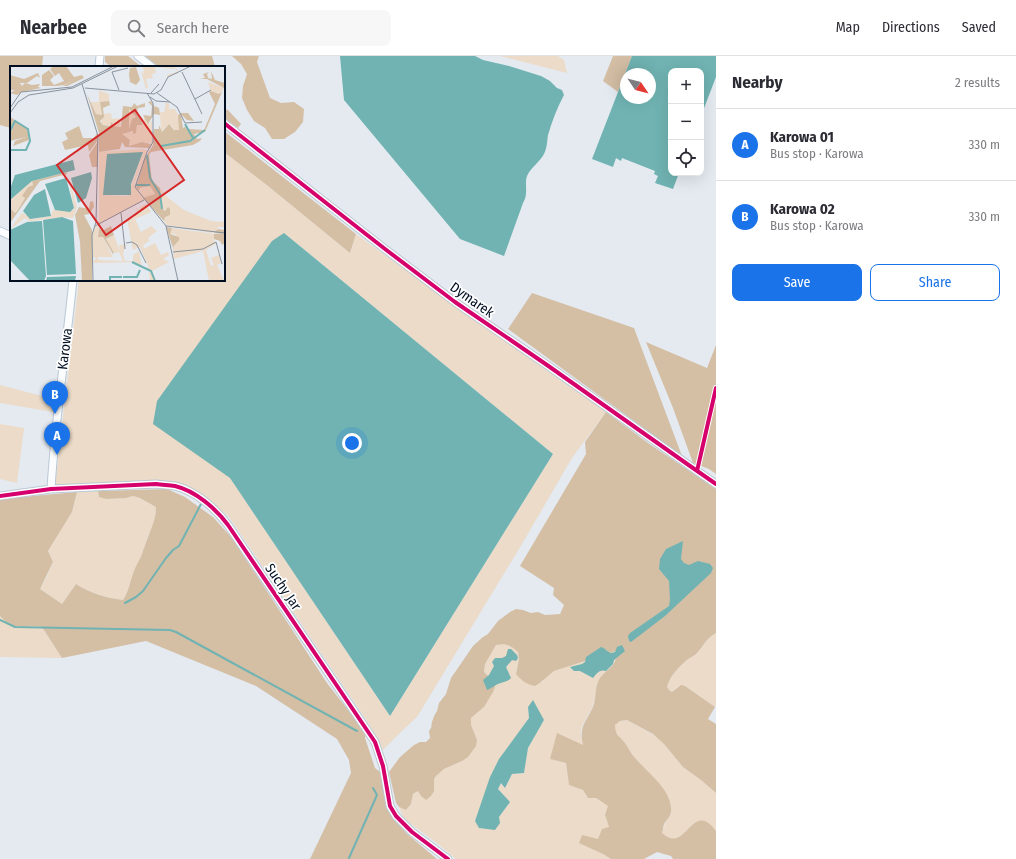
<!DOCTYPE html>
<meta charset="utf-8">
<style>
body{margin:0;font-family:"Fira Sans Condensed",sans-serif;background:#f7f7f7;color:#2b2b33}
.controls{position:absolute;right:12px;top:12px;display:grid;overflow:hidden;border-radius:8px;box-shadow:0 4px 16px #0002}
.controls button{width:36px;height:36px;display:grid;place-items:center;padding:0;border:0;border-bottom:1px solid #e1e1e2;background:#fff;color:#2b2b33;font:20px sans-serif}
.compass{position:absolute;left:620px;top:12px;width:36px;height:36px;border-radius:50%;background:#fff;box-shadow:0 4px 16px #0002;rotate:125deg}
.you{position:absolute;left:352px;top:387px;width:14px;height:14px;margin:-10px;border:3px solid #fff;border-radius:50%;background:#1a73e8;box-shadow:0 0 0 6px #1a73e833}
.badge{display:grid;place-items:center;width:26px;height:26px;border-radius:50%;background:#1a73e8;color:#fff;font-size:13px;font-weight:700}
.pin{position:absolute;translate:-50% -33px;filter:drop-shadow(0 1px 2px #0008)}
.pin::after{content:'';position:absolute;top:21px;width:14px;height:12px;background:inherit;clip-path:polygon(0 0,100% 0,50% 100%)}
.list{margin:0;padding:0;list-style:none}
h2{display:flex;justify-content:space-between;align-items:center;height:52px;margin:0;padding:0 16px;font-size:17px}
h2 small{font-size:13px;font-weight:400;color:#7c7c81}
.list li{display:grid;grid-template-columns:26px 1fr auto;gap:12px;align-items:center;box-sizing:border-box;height:72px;padding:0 16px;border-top:1px solid #e1e1e2}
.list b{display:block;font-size:15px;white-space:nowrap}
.list p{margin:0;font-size:13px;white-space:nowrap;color:#7c7c81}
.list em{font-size:13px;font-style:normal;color:#7c7c81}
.actions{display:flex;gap:8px;padding:12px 16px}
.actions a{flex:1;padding:9px 0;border:1px solid #1a73e8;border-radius:8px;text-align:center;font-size:14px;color:#1a73e8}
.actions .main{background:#1a73e8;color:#fff}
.icon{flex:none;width:22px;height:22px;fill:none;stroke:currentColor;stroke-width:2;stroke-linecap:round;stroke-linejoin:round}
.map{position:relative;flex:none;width:716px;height:803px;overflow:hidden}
header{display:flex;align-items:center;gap:24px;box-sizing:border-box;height:56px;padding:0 20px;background:#fff;border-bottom:1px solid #e1e1e2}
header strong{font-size:19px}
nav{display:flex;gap:22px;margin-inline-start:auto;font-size:14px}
.search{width:280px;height:36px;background:#f7f7f7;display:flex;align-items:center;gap:10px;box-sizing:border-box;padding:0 14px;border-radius:8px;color:#7c7c81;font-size:15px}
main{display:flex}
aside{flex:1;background:#fff}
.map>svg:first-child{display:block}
</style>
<header>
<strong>Nearbee</strong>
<div class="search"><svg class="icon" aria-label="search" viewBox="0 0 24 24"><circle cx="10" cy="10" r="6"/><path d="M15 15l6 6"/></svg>Search here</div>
<nav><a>Map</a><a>Directions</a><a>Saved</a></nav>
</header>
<main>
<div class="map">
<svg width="716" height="803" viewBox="0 0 716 803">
<rect width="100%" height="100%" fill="#e4eaf0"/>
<!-- green -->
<path fill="#ebdbc8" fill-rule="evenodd" d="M500,0H558L564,4L567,17Z
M224,96L268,130L350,197L356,178L480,268L606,356L572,402L522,488L417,661L402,675L383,694L369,668L229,461L206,441L182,428L155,424L55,429L79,224H224ZM284,177L553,398L390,660L230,422Z
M0,329L53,343V356L0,347Z
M0,368L24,372L17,427L0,423Z
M98,435L99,441L106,443L126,442L133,440L140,442L156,451L155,465L147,482L142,499L134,516L130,528L126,539L123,544C106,542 90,537 76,528L62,548L40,533L47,520L53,506L48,495L72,456L77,436Z
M0,560C16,578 22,567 42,571L62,602L0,601Z
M716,577V649L715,651L685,630L677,631L675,634L672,636L669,634L667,631C669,620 680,610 688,603C691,601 694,600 696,598C704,590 705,583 716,577Z
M504,587L512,591L518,596L519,603L516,618L542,626L547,620L554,615L616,595C617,611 609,609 602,620C599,624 596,630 596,634C595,639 595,644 593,649C590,658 583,665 581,674C580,679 582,684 583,689L550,703L566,707L569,729L583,734L588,742H596L609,750L605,759L609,771L603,798L611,803H456L438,788L404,763L399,751L406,754L411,748L413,738L418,735L421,740L434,735V723L436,720L444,713L462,705L477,684L471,669V662L484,651L492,624L484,616L485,608L496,589ZM528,651L544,664L528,692L524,717L512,718L505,732L501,727L498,733L510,746L499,761L475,765L500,703L529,662Z
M627,664L659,682L683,711L701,724L716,737V775L715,773L694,767C684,778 676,791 662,777L664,770L671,757V750L669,742L665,736L634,701L626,688L615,677V669L620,665Z"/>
<!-- forest -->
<path fill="#d4bfa5" d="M0,0H43L42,11H11V72L0,69Z
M105,0H128L142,11H112L105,6Z
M145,0H212L215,11L196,9L195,11H159Z
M232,0H259L257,6L270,42L281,47L294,46L304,53L303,66L295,76L284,83H272L265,72L254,65L247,54L242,42L243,30L247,18L241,8Z
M613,0H632L618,36L603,25Z
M224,53L228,54L241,68L238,72L224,62Z
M224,75L356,178L350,197L268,130L224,96Z
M532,237L634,272L682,400L508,273Z
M646,286L707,312L716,289V418L709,413L693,407L673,352Z
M606,356L648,387L716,433V577C705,583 704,590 696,598C694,600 691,601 688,603C680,610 670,619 667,631L669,634L672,636L681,629L685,630L715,651L708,663L716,668V737L701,724L683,711L664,688L653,678L627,664L620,665L615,669C615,680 619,679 625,687C629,692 631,698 635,702C647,716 670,733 671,751C672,759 668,762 664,768C663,771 663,774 662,777C687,800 691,742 716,775V803H673L671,800L657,796L644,803H611L603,798L579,787L582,779L598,783L602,773L609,771L605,759L608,750L596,742H588L583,734L569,729L566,707L550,703L557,677L583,689C578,668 588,665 594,648C596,641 595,633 598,626C604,612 618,613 616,595L554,615C547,620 542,626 535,630C526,628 522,625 516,618L519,603L518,596C510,589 506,587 496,589L485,608L484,616L492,624L495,631L493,636L484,651L471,662V669L477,684L476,690L468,701L462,705L444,713L436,720L434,723V735L431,740L426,744L421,740L418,735L413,738L411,748L406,754L399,751L396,747L389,716L400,701L414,689L420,686H426L430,682L429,675L431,672L432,666L434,660L437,655L439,647L446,638L451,622L473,590L483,581L488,578L498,565L510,556L516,553L523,554L531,557L538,556L545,559L560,558L564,549L553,539L554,532L520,510L586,398L585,386Z
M167,433L185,441L213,461L232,482L327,627L366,677L365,682L375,712L380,716L389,756L406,777L437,803H310L351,717L349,704L337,683L256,630L146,585L62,602L42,571C22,567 16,578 0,560V443L77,436L72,456L48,495L53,506L40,533L62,548L76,528C90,537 106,542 123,544C129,535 130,525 134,515C136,509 140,504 142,498C144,492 146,486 148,481C152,470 156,463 156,451L140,442L133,440L126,442L106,443L99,441L98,435Z"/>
<!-- water -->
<path fill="#70b3b2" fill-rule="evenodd" d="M340,0H475L483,4L509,10L541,20L550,25L557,32L562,34L564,39C557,52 552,65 548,79C547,86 547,92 544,98C540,106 531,111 527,120C524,129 529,137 523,147L504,200L460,183L344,44Z
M632,0H716V21L701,60V15H671V117H679L673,133L655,127L658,120L654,118L655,115L622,102L621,105L616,102L613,111L592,103ZM626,18H650V42H626Z
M284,177L553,398L390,660L230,422L153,368L157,345L272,185Z
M683,485L681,503L684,507L689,509L698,505L710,508L713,512L711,517L665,560L631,586L629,585L628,580L630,577L669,550L670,544L669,525L659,513L660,503L666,493Z
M622,589L625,595L614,604L613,608L606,615C600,613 597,617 593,622L580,615H574L570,611L582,608L585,606L586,601L601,591C605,592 607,596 611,597L615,596L617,591Z
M508,593H511L517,599L518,602L516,605L512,604L506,611L511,622C507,626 505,625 501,627C496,628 492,632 487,634L483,624L489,619L494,610L492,606L495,602H502L506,600Z
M533,644L544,664L528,692L524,717L512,718L505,732L501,727L498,733L510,746L499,761L500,767L495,774L479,772L475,765L490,721L499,703L529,662L528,651Z"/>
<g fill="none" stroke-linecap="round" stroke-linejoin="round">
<!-- stream -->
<path stroke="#70b3b2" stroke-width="2" d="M125,547L136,541L143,535L166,502L173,494L179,490L201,448
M0,564L15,571L170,574L176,576L357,675
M349,802L377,739L373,732"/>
<!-- minor casing -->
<g stroke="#bbc8d5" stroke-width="9">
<path id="minor" d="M138,0L152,11
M99,11L100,0
M224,67L385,193L455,246L547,309L690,410L716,428
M0,175L11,180
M51,433C55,363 66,294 73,224
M0,440L51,433L156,428C163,429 169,429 175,430C196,435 216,453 228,469L375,686L383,710L390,750L396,760L412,776L448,803"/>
</g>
<!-- minor -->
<use href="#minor" stroke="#fbfcfd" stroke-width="7"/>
<!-- cycleway casing -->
<g stroke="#fff" stroke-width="6">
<path id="cycleway" d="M224,67L385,193L455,246L547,309L690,410L716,428
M697,415L716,332
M0,440L51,433L156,428C163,429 169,429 175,430C196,435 216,453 228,469L375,686L383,710L390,750L396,760L412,776L448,803"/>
</g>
<!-- cycleway -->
<use href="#cycleway" stroke="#d6006c" stroke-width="4"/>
</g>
<g text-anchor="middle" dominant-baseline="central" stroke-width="3.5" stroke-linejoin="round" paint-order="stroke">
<!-- street labels -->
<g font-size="14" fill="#000e21" stroke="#fff">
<text transform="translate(472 244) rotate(35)">Dymarek</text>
<text transform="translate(65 293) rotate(-83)">Karowa</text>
<text transform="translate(283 531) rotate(56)">Suchy Jar</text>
</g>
</g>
<!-- overview -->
<g transform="translate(10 10)">
<rect width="215" height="215" fill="#e4eaf0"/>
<path d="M128,0L163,1L167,3L168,7L157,11V9L167,6L166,3L145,1L146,7L142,8L143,12L136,13L138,22L136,23L131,5L134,8L133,0L126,1ZM198,16L214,22L210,28L201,25ZM86,23L99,28V35L90,36L92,49L86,48L81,36H89V24ZM156,37H159V43H165L170,53L169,64H165L159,58L151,66L150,46H154ZM119,43L126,51L122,54L119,63ZM101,47L102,53L109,52L111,61L103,60L102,55L100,60L91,58L93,48ZM134,51L140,58L142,54V77L132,76L119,80L120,74L111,68L126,65L127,58L133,59ZM131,83L137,84L124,119L134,134L89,158V86ZM133,86L118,130L93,129ZM59,112L67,141L63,152L52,151L20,155L15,152L0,163L12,147L24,153L41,150L43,144H64ZM22,115L23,119L18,121L15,132L5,147L0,142V134ZM140,120L145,129L133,132L129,123ZM150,122L157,131L174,144L201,155L215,156V161H208L207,166L201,167L156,159L154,155L157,142L154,145L151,142ZM136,138L141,146L125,153L131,166L141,160L147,165L138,172L139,175L133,179L134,183L145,177L151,189L158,186L159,189L153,193L159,196L142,205L146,215H140L139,206L143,208L141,204L130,201L124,196L83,197L86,192L83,191L82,169L85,161L89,160L88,170L93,171L103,191H88V194L113,195L109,186L104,187L96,174L104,169L110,185L109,179L116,178L113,188L115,195H123V189L129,185L132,201L139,202L130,181L123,184L117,153L125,152L124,148L128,146L125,140L130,146V141ZM162,162L204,168V176L207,177L196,184L201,200L204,199L201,192L209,189L211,197L207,199L214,215H199L193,185L164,193L163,181L169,173L165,168H160Z" fill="#ebdbc8" fill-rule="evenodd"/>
<path d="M44,0H56L64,11L72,9L74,12L57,20H53L66,13L54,19L46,20H32V9L39,4L44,10L40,14L44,19L54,15L49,7L45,10L40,3ZM126,1L130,14L126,19L120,16L119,8L120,2ZM201,5L205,14L215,17L214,22L197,13H189L195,12L193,8L199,6L197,8L198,12L202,13ZM28,7L30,12L27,10L17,17H10L12,20L15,17L22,19L30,18L28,21L31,22L12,26L7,29L0,27L5,24H0V9L14,13ZM201,25L209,28L212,26L195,66L184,68L187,73L192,72L190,75L183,79L141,86L139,89L142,115L150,122L151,142L155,145L158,141L160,143V149L155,151L154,155L133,132L145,128L140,120L130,122L129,125L126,121L134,94L143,79L144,63H149V59L152,66L159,58L164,64H169L168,49L171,47H178L184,55L177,54L171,48L173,62L177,60L179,63L194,64L205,38L199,26ZM77,28L86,48L92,49L90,36L99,35L100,39L93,42L94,51L90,55L93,59L100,60L102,55L103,60L111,61L113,40L122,41L124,37L127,40L135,37V41L128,42L127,45L133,59H127L126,67L123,68V65L112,68L120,74L119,80L132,76L141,78L139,82L115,81L112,76L110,83L89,86V67ZM119,43L126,51L122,53L119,63ZM141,35L144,40L149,42L150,49L144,48L138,58L133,49L141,50L142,40L138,36ZM0,51L17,62L19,74L3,80L5,75L16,71L0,75V66L5,58L0,64ZM69,60L73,72H84L87,67L88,74L79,86L78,79L55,84L52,76L58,73L55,67ZM88,75V101H82L79,89ZM57,106V108L30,115L0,157V142L5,147L7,145L15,132L12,130L18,121L23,119L22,115ZM83,135L84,141L79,148L74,149L82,164V215H72L70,176L65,149L69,141L79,143L80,136ZM101,160L104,169L96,173L104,187L103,188L93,171H88L89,162L92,165ZM156,161L162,162L160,168L169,171V174L163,181L164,185ZM208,163L215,164V177L212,179L210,175L204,173V168H213L204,167Z" fill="#d4bfa5" fill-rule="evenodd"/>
<path d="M133,86L121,118V129H93L97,88ZM63,94L65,104L22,115L0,134V123L5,109ZM81,106L82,112L76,132L68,137L61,112ZM56,112L64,142L60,146L45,144L35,118ZM35,123L41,150L20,153L13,145L24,129ZM52,151L63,155L66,208L37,209L33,154ZM32,155L36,210L34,215H20L0,194V164L17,156ZM66,210L65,215H36L37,211Z" fill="#70b3b2"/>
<path fill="none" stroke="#70b3b2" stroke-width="2" d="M175,58L183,72M0,65L5,55L18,63L20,75L16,84H0M151,80L180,75L195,64M137,89L140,112L150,128L152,143M126,119H140M122,196L141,205L145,215M113,211H127L130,204M100,215V211H112"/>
<path fill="none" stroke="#89929d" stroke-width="1" d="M172,6L192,48M72,18L88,70L86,156L82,169L83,215M75,22L144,28L151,24M109,24L102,6L118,2M151,24L158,11L181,0M137,27L143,37V76L137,86L125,121L156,160L168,215M141,27L149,18M147,27L167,41L175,57L192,56M140,31L146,35L160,36M185,33L201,24M0,42L11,26L62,21L104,0M0,47L8,36L19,29L63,22L108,0M111,147L115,183M85,160L134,134M156,160L215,167M116,177L122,176L127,179L136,197M163,186L193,183L206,176L212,198"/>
<path fill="#d62828" fill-opacity="0.15" stroke="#d62828" stroke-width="2" d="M125,44L174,114L96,169L47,99Z"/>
<rect width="215" height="215" fill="none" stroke="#000e21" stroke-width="2"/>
</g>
</svg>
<div class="controls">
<button>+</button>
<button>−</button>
<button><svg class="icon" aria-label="locate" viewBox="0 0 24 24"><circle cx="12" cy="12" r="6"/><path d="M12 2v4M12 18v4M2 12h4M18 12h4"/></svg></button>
</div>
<svg class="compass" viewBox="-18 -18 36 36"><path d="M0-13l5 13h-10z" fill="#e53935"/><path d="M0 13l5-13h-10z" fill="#7c7c81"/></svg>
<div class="you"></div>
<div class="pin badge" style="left:57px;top:399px">A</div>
<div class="pin badge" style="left:55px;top:358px">B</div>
</div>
<aside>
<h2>Nearby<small>2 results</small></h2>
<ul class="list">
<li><span class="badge">A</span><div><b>Karowa 01</b><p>Bus stop · Karowa</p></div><em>330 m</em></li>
<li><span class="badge">B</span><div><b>Karowa 02</b><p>Bus stop · Karowa</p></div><em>330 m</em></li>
</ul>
<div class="actions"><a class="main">Save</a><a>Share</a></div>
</aside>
</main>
